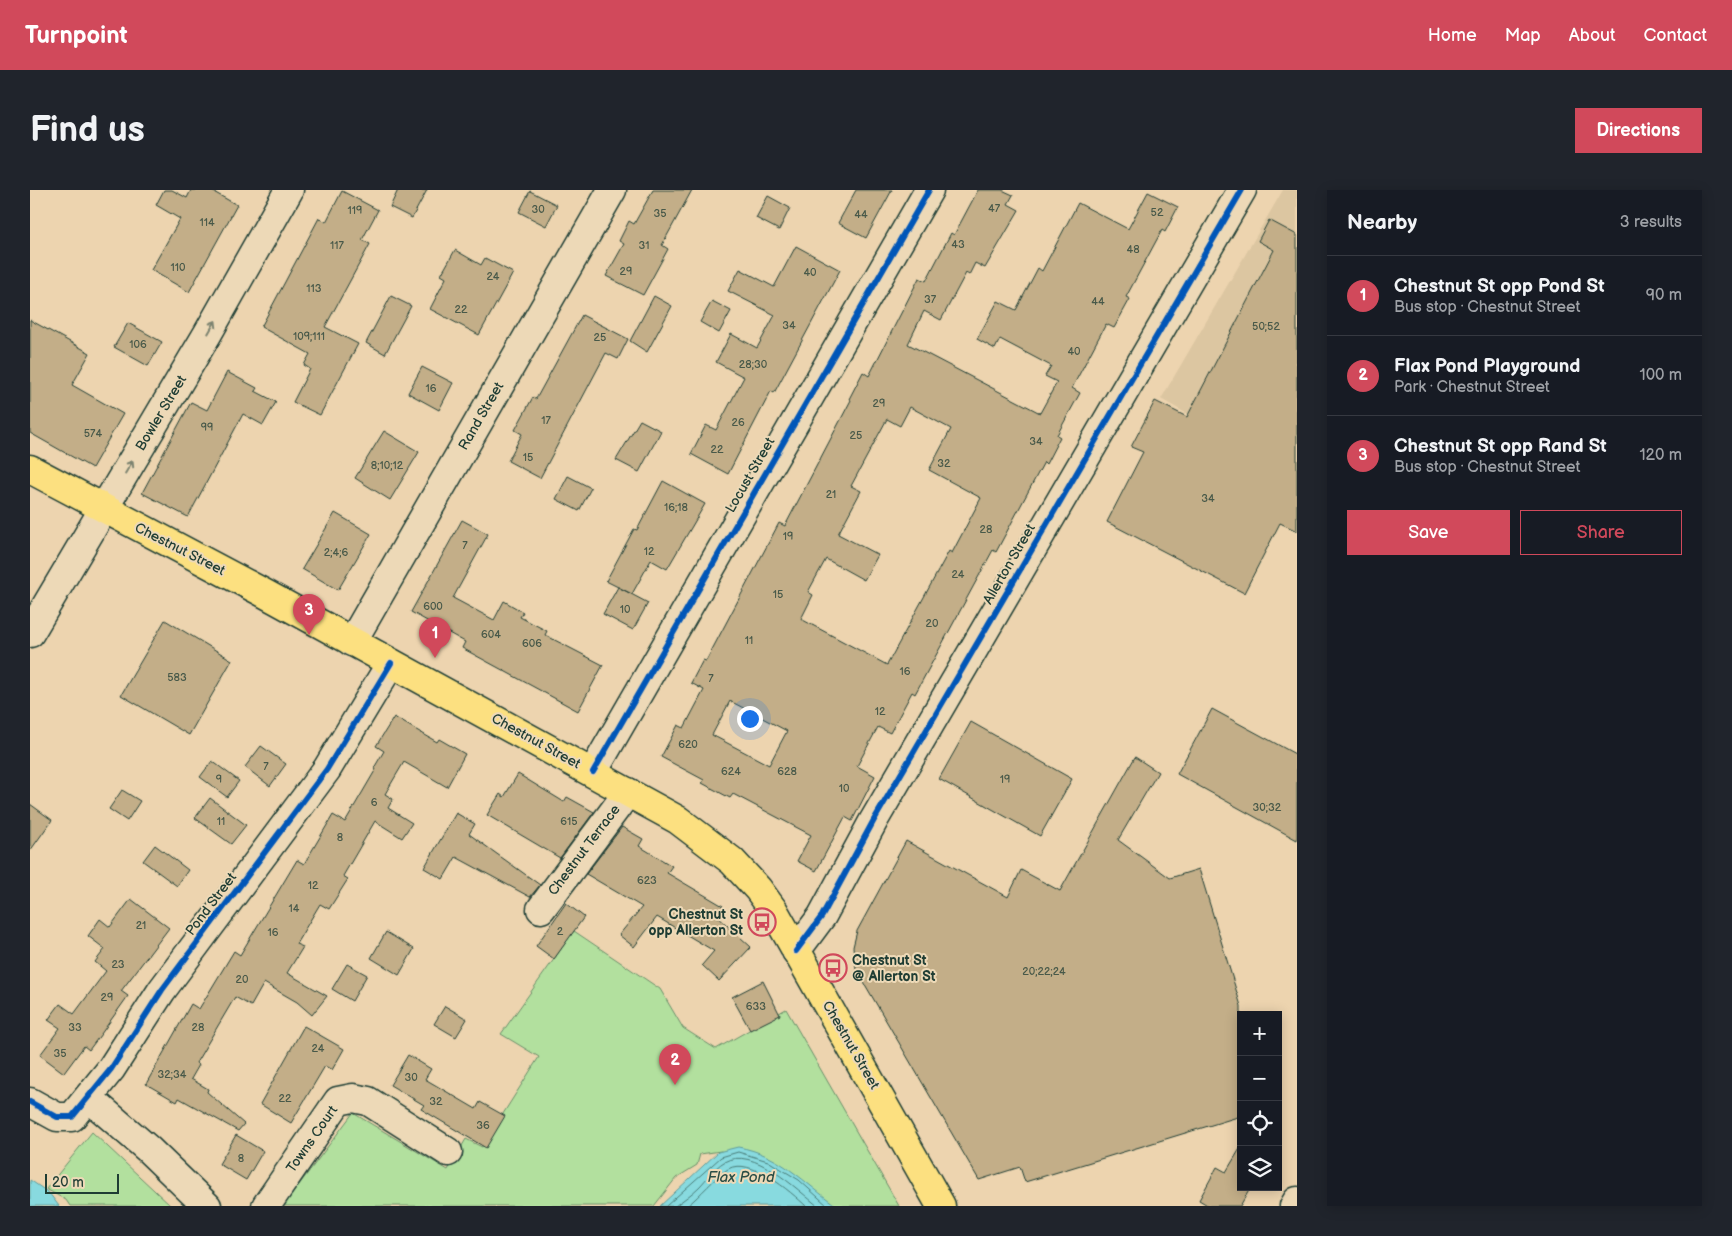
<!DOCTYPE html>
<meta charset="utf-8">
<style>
body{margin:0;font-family:"Balsamiq Sans",sans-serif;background:#20242c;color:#f1f3f6}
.controls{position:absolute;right:15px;bottom:15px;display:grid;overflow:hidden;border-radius:0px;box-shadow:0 2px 12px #0003}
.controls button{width:45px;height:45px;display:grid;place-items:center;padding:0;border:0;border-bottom:1px solid #363941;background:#171b24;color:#f1f3f6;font:25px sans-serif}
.scale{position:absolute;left:15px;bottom:12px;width:74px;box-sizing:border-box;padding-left:5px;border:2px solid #1f3d34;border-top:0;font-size:14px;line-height:18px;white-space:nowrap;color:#1f3d34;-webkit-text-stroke:4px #edd9b7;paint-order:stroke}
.you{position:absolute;left:719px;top:528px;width:18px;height:18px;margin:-12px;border:4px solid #fff;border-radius:50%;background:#1a73e8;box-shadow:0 0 0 8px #1a73e833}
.badge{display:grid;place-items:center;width:32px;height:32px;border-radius:50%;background:#d1495b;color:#fff;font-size:16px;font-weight:700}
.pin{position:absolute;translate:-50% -41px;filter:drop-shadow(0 1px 2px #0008)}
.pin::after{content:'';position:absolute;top:26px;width:18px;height:15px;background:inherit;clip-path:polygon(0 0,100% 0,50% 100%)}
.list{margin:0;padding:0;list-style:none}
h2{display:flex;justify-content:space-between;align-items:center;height:65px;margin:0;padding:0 20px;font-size:21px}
h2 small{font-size:16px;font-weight:400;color:#9ea1a6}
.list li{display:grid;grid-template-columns:32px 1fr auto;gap:15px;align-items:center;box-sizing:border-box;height:80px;padding:0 20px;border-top:1px solid #363941}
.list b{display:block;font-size:19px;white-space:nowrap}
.list p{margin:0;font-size:16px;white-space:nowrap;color:#9ea1a6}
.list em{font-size:16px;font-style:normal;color:#9ea1a6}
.actions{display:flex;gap:10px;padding:15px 20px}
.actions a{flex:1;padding:11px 0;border:1px solid #d1495b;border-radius:0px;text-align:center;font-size:18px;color:#d1495b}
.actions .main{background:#d1495b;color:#fff}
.icon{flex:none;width:28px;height:28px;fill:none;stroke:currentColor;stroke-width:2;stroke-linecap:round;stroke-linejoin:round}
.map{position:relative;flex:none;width:1267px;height:1016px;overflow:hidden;border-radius:0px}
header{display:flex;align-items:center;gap:30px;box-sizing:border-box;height:70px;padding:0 25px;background:#d1495b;color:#fff}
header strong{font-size:24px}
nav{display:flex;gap:28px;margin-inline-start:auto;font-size:18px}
.intro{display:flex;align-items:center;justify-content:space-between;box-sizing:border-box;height:120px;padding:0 30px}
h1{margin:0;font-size:35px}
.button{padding:12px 22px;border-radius:0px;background:#d1495b;color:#fff;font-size:18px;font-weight:700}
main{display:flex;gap:30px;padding:0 30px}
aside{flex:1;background:#171b24;border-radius:0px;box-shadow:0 2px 12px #0003}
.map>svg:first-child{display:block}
</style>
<header>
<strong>Turnpoint</strong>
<nav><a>Home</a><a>Map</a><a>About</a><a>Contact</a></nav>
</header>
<div class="intro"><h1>Find us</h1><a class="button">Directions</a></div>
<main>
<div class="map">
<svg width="1267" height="1016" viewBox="0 0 1267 1016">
<rect width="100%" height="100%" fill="#edd4af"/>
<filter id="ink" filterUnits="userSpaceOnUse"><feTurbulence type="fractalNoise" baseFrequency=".02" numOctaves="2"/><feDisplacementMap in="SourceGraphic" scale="10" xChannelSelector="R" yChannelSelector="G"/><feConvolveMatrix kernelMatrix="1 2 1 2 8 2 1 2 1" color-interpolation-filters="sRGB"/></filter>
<g filter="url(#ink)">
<!-- built -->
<path fill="#dcc6a1" d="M1253,0H1267V286L1131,209Z"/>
<!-- green -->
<path fill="#b2e09e" stroke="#688e69" d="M544,741L630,799L653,838L686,859L756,819L869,1016H785L691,961L670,964L667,975L646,988L624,1016H253L323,923L418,980L436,949L452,957L509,867L471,844Z
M62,942L141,1016H40L36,1010L16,999Z"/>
<!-- water -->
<path fill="#88dadf" stroke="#5e9b9b" d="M708,957C750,964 774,993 807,1016H630L688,962Z
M0,990L19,1003L29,1016H0Z"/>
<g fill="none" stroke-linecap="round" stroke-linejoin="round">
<!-- shore -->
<path stroke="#497c78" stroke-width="1" d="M636,1016L691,967L708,962L738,971L769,990L798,1016
M645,1016C653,1010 662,1004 669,997C677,989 684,978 694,972C723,955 767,1000 788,1016
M657,1016C670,1006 686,986 698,979C720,966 761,1002 776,1016"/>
</g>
<!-- building -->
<path fill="#c3ae88" stroke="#1f3d34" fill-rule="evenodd" d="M134,0H142L157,8L161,0H180L207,15L159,102L121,80L150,29L126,15Z
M368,0H397L382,28L360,17Z
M623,0H662L632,55L638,59L613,105L576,86L594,54L589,51L599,31L604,34Z
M826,0H862L836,48L808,33Z
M948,0H972L983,5L978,14L989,20L955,78L945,73L939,85L936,83L911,130L894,121L878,154L1010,223L1027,192L1015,186L1021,176L970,149L965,159L947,149L968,111L986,120L1008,78L1012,81L1048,13L1098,39L1118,2L1148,17L1135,42L1132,40L1096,107L1100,109L1084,138L1076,134L1042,198L1050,203L1027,245L1030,247L1016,274L1014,272L966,362L963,360L885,504L882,502L860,543L848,537L827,576L845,586L822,631L815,627L786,681L767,671L781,645L703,604L700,608L672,593L674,590L631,567L648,535L654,538L674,500L661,493L673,470L676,471L749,333L755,336L821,210L819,209L833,182L839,186L889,88L896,91L921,43L924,45ZM880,217L921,239L899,280L951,308L922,363L919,361L857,475L771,429L783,405L778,402L796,369L834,390L848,365L808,344L831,301L821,296L857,229L870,236ZM700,511L757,541L739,575L682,545Z
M312,1L348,20L332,50L340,54L295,137L328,154L290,225L263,212L280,179L274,175L280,164L231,137L289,28L296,32Z
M500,1L527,15L516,36L489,22Z
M738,6L760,18L749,40L726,28Z
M1239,30L1267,45V341L1250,333L1214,403L1077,332L1113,262L1101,257L1125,211L1157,227L1244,60L1228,51Z
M766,56L810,80L744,203L741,201L698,284L661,264L676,235L686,240L714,187L686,172L701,144L727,158L745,125L698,101L710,79L744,97Z
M425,60L451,75L455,68L483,83L449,145L400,119L416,88L411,85Z
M361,106L381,116L355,164L336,153Z
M624,106L642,116L617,162L600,151Z
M682,111L701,121L689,143L670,132Z
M552,125L598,149L588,169L576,163L510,288L478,271L492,244L485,240L503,207L506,209Z
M0,130L60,163L42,195L93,224L62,278L0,243Z
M98,133L132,152L118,176L84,157Z
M392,177L423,193L409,220L378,203Z
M197,182L227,198L225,201L246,212L233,235L213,224L158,327L112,303L161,212L177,220Z
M610,230L631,241L609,282L586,270Z
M354,241L389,262L360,310L325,288Z
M538,286L561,298L549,321L526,309Z
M633,291L675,314L637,379L621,370L602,404L576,391L604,339L607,340Z
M305,323L341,344L308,400L272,379Z
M432,330L458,344L423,408L464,430L474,411L493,422L490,427L517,441L515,445L573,475L548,521L432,458L435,452L381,422Z
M588,397L618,413L603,440L573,424Z
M135,430L202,470L159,545L91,505Z
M1182,519L1267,565V650L1147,584Z
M364,527L407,552L409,549L435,564L417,597L374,572L355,604L363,609L358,618L382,633L372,648L345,631L313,686L318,689L299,719L290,714L266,754L273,757L257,783L297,806L282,825L267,812L234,793L221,816L205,807L166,873L169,875L161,889L178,899L177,902L214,934L208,941L149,908L147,912L116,894L161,814L169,819L204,761L210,765L267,670L274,674L303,625L315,632L346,579L344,578L354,561L346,556Z
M941,532L1042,589L1010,646L909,589Z
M231,556L256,574L240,596L215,577Z
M1105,567L1128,582L1088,650L1140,688L1169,679L1211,816V926L995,992L990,977L949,990L826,779L823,757L827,741L876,651L978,707L991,680L1030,701Z
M182,571L209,591L197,607L170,587Z
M488,584L534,612L537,607L564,622L530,668L457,625L470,604L474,607Z
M92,600L110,611L97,631L79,619Z
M180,608L216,635L201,654L165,628Z
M0,614L22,630L0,661Z
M426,623L445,634L439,644L510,695L500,707L426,667L413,689L394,678Z
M592,637L613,649L609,656L642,676L637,683L693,716L687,726L721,757L689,791L672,775L684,761L627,727L604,757L589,745L612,717L556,684Z
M125,655L158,680L147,696L113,671Z
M101,709L139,738L91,801L98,806L71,844L59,860L54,856L34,883L10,865L30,838L18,830L30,814L44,824L76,781L65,772L75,759L58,746L70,729L80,737Z
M536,713L554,727L524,769L506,756Z
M356,742L384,759L369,785L341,768Z
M317,774L337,785L322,811L302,799Z
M733,791L750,825L720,840L702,807Z
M415,816L437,829L426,847L404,834Z
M274,836L314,859L302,880L295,876L261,933L230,914Z
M378,865L401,879L395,889L446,919L450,912L475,926L456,958L391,919L394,915L360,895Z
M206,945L233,961L216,990L189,974Z
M1211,957V997H1221L1210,1016H1179L1169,1010L1187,977L1196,982Z"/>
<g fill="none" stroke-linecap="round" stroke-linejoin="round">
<!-- street casing -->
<g stroke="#1f3d34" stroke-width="31">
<path id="street" d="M0,443L178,143L259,0
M322,452L582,0
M563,582L899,0
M511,719L598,602
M766,761L792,726L844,630L1212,0
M59,908L118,959L177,1016
M0,912L27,927H42L81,879L132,800L297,579L361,473
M236,1016L308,911L323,908L338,911L418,962"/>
</g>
<!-- secondary casing -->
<g stroke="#1f3d34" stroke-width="31">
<path id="secondary" d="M1264,1016L1267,1011"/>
</g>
<!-- primary casing -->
<g stroke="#1f3d34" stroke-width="31">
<path id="primary" d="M0,279L232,402L648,630L702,671L728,699L744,721L911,1016"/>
</g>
<!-- street -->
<use href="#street" stroke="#edd9b7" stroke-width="28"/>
<!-- secondary -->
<use href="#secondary" stroke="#edd9b7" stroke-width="28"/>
<!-- primary -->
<use href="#primary" stroke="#fce080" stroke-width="28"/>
<!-- cycleway casing -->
<g stroke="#edd9b7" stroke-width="9">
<path id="cycleway" d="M563,582L899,0
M766,761L792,726L844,630L1212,0
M0,912L27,927H42L81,879L132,800L297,579L361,473"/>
</g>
<!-- cycleway -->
<use href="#cycleway" stroke="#0057b8" stroke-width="6"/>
</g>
<!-- one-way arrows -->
<defs><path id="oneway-shaft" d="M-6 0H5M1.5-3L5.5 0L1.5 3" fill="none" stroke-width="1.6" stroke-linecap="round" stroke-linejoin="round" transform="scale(1.25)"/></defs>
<g stroke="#7c836f">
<use href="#oneway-shaft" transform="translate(182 137) rotate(-60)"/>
<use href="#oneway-shaft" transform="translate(99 277) rotate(-59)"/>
</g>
</g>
<!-- icons -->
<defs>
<g id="bus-ring" transform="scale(1.4375)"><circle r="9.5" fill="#edd9b7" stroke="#d1495b" stroke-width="1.5"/><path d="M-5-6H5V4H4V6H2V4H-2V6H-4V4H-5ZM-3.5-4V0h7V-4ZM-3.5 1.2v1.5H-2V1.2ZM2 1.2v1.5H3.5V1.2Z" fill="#d1495b"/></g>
</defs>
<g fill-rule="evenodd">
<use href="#bus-ring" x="732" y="732"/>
<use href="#bus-ring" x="803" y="778"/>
</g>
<g text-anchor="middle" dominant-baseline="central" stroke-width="4" stroke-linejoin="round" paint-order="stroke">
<!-- number labels -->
<g font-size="11" fill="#485949">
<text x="964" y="18">47</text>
<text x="508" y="19">30</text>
<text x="325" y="20">119</text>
<text x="1127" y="22">52</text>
<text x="630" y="23">35</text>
<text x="831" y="24">44</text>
<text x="177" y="32">114</text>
<text x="928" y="54">43</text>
<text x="307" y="55">117</text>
<text x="614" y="55">31</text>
<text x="1103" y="59">48</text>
<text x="148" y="77">110</text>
<text x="596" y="81">29</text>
<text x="780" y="82">40</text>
<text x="463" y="86">24</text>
<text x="284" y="98">113</text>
<text x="900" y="109">37</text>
<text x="1068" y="111">44</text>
<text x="431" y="119">22</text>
<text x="759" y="135">34</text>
<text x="1236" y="136">50;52</text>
<text x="279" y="146">109;111</text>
<text x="570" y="147">25</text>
<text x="108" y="154">106</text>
<text x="1044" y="161">40</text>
<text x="723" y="174">28;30</text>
<text x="401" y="198">16</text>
<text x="849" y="213">29</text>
<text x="516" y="230">17</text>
<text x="708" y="232">26</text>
<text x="177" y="237">99</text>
<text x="63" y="243">574</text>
<text x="826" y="245">25</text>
<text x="1006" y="251">34</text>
<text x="687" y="259">22</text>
<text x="498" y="267">15</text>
<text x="914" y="273">32</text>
<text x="357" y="275">8;10;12</text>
<text x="801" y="304">21</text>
<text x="1178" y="308">34</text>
<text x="646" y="317">16;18</text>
<text x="956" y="339">28</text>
<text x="758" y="346">19</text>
<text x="435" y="355">7</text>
<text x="619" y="361">12</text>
<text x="306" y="362">2;4;6</text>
<text x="928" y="384">24</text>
<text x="748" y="404">15</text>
<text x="403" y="416">600</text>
<text x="595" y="419">10</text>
<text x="902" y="433">20</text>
<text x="461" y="444">604</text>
<text x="719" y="450">11</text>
<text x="502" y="453">606</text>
<text x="875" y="481">16</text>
<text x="147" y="487">583</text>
<text x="681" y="488">7</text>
<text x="850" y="521">12</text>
<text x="658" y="554">620</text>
<text x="236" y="576">7</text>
<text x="701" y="581">624</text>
<text x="757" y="581">628</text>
<text x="189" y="589">9</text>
<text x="975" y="589">19</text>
<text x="814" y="598">10</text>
<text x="344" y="612">6</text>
<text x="1237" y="617">30;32</text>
<text x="191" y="631">11</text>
<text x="539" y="631">615</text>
<text x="310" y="647">8</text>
<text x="617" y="690">623</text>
<text x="283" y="695">12</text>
<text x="264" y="718">14</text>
<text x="111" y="735">21</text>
<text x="530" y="741">2</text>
<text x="243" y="742">16</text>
<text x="88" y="774">23</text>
<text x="1014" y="781">20;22;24</text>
<text x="212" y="789">20</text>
<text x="77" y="807">29</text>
<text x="726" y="816">633</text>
<text x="45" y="837">33</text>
<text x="168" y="837">28</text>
<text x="288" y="858">24</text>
<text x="30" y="863">35</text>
<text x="142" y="884">32;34</text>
<text x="381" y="887">30</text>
<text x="255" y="908">22</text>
<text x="406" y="911">32</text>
<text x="453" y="935">36</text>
<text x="211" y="968">8</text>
</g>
<!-- street labels -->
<g font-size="14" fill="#1f3d34" stroke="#edd9b7">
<text transform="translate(131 223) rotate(-59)">Bowler Street</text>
<text transform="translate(451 226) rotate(-60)">Rand Street</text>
<text transform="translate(720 285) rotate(-60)">Locust Street</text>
<text transform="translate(150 359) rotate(27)">Chestnut Street</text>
<text transform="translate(979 374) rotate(-60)">Allerton Street</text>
<text transform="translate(506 551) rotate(29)">Chestnut Street</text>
<text transform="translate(554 660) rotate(-53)">Chestnut Terrace</text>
<text transform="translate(181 714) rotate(-53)">Pond Street</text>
<text transform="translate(821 855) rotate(60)">Chestnut Street</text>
<text transform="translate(282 949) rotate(-55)">Towns Court</text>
</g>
<!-- poi labels -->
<g font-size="14" font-weight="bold" fill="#1f3d34" stroke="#edd9b7" text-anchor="end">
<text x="713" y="724">Chestnut St<tspan x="713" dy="16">opp Allerton St</tspan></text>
<text x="822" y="770" text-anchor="start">Chestnut St<tspan x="822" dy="16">@ Allerton St</tspan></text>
</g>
<!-- water labels -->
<g font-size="15" font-style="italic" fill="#2a4d45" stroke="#edd9b7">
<text x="711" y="987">Flax Pond</text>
</g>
</g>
</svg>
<div class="controls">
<button>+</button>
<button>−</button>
<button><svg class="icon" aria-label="locate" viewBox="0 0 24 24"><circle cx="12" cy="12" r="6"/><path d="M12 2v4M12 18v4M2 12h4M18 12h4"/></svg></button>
<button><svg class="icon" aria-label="layers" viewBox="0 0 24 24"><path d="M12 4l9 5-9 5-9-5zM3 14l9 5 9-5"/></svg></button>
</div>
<div class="scale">20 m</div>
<div class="you"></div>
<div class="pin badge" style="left:405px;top:468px">1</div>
<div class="pin badge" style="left:645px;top:895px">2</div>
<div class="pin badge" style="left:279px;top:445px">3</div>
</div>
<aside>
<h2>Nearby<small>3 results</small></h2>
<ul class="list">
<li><span class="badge">1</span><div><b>Chestnut St opp Pond St</b><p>Bus stop · Chestnut Street</p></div><em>90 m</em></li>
<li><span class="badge">2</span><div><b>Flax Pond Playground</b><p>Park · Chestnut Street</p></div><em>100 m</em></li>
<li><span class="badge">3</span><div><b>Chestnut St opp Rand St</b><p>Bus stop · Chestnut Street</p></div><em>120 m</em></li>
</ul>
<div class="actions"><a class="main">Save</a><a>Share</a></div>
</aside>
</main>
